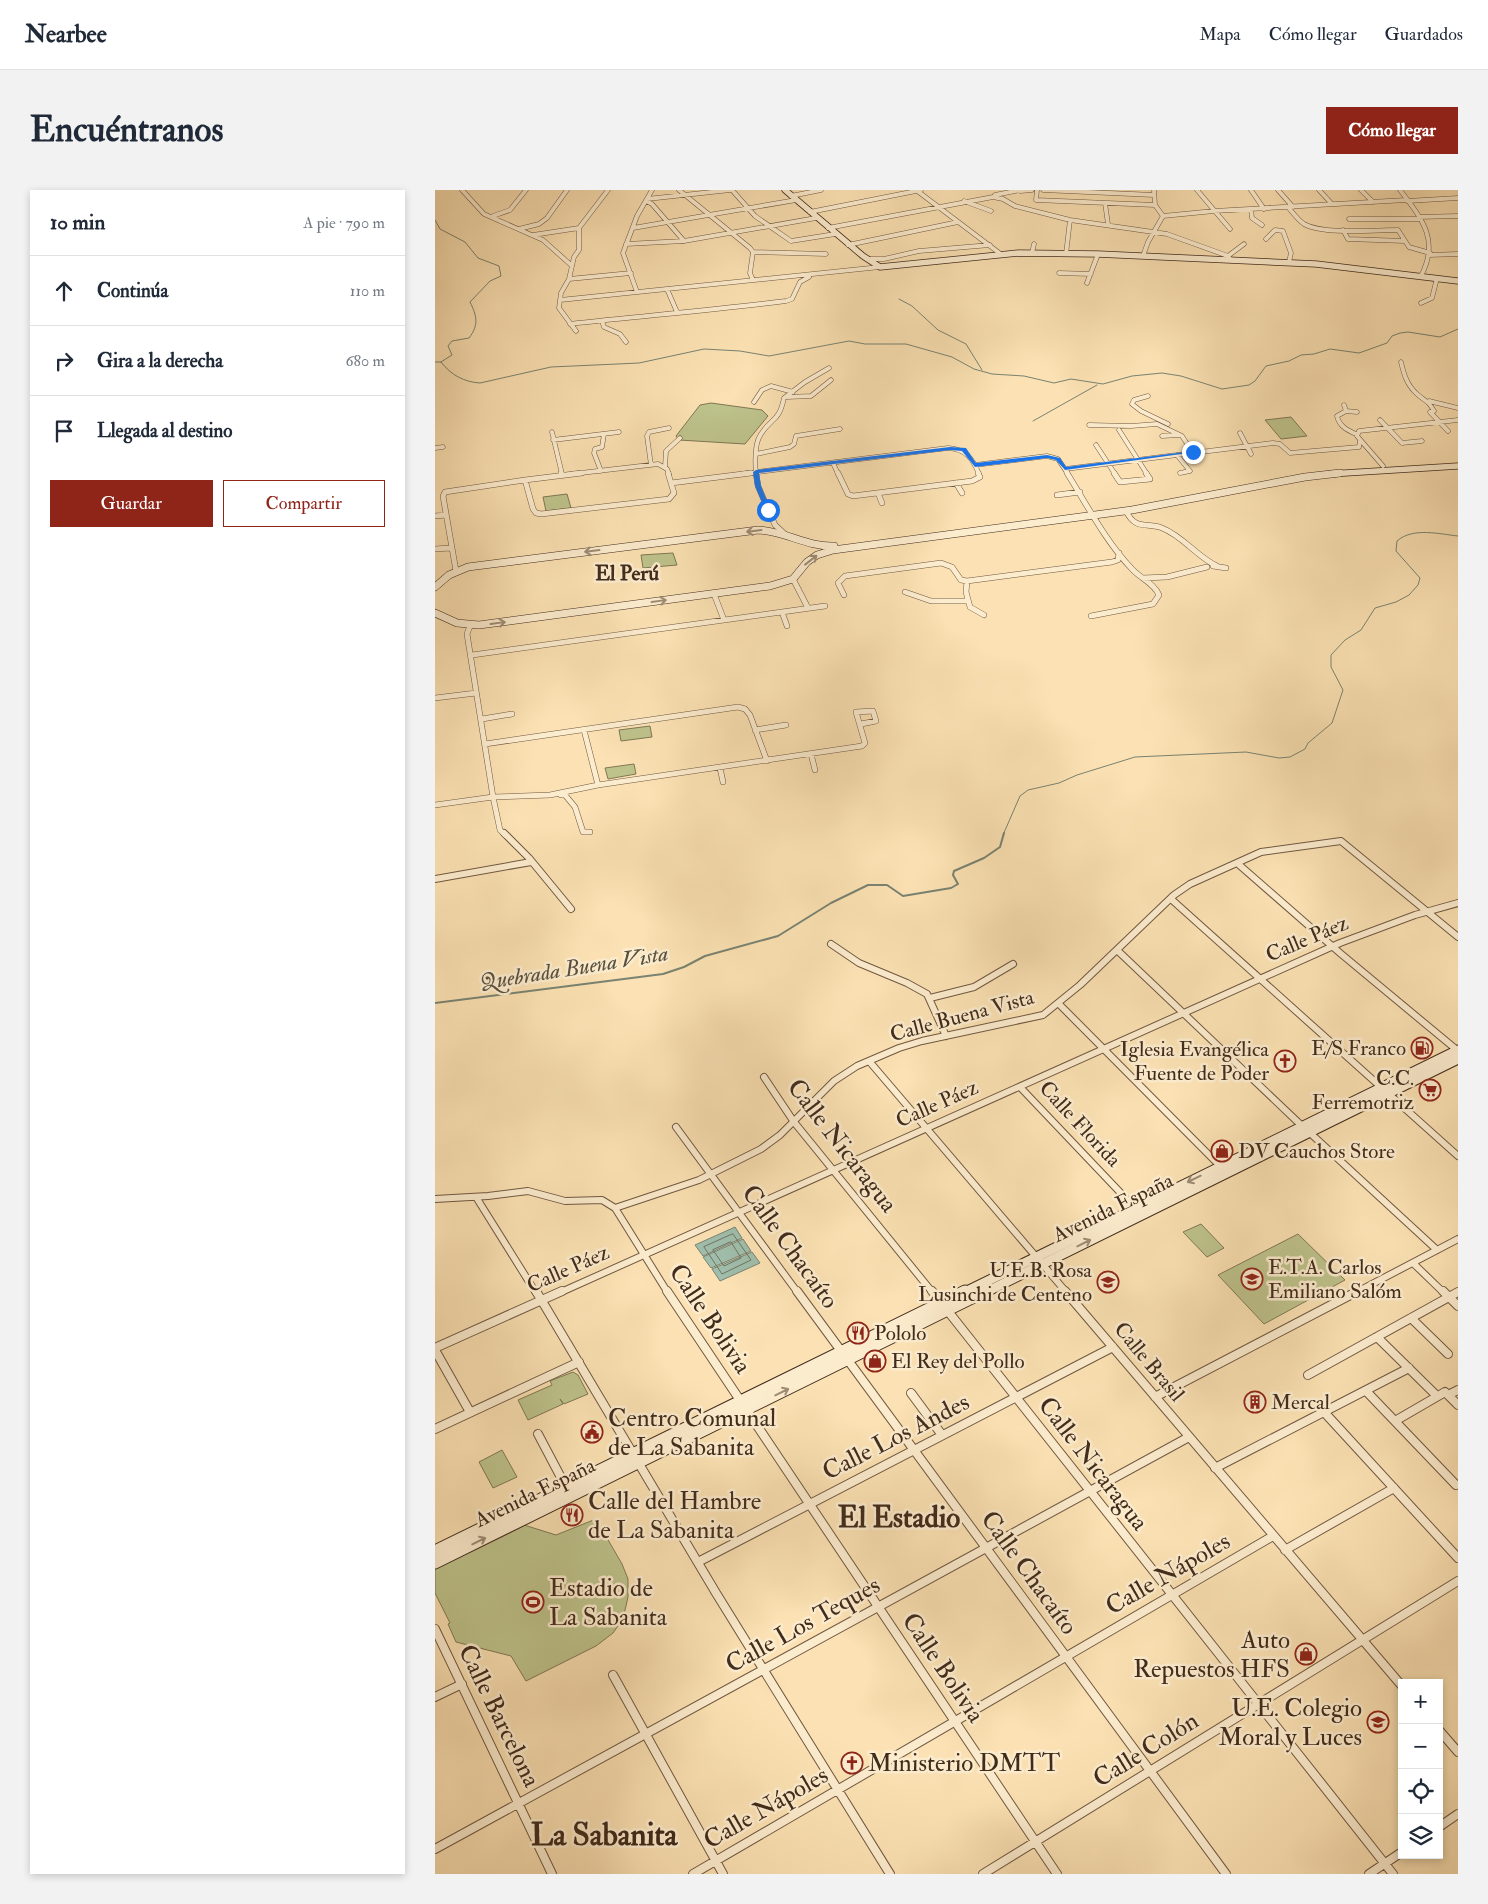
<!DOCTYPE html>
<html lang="es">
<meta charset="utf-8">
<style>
body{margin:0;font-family:"IM FELL Double Pica",serif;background:#f2f2f3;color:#1f2937}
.controls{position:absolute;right:15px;bottom:15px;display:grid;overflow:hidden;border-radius:0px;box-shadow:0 2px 8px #0003}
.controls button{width:45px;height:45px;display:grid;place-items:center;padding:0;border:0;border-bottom:1px solid #e0e1e3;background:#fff;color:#1f2937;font:25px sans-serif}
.stop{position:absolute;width:15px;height:15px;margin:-11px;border:4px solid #1a73e8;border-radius:50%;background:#fff}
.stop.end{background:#1a73e8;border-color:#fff;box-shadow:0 1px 5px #0008}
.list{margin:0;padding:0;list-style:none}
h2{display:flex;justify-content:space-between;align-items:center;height:65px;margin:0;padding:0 20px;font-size:21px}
h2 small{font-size:16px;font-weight:400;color:#747a83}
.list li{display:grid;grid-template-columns:32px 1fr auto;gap:15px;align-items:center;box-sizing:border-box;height:70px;padding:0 20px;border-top:1px solid #e0e1e3}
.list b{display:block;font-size:19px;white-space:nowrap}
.list em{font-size:16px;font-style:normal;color:#747a83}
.actions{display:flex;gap:10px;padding:15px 20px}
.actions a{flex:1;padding:11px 0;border:1px solid #8f2418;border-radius:0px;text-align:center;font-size:18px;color:#8f2418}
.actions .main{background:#8f2418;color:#fff}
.icon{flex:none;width:28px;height:28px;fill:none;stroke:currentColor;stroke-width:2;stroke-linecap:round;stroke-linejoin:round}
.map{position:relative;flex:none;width:1023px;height:1684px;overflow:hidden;border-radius:0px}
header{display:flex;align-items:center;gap:30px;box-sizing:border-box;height:70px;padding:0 25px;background:#fff;border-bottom:1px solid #e0e1e3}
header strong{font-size:24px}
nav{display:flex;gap:28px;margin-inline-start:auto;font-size:18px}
.intro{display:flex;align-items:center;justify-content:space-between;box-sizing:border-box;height:120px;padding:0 30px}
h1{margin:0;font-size:35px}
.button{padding:12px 22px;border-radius:0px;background:#8f2418;color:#fff;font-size:18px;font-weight:700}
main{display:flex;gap:30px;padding:0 30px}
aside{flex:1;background:#fff;border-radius:0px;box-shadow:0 2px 8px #0003}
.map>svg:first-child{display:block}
</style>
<header>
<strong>Nearbee</strong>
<nav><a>Mapa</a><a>Cómo llegar</a><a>Guardados</a></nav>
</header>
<div class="intro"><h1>Encuéntranos</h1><a class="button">Cómo llegar</a></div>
<main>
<aside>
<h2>10 min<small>A pie · 790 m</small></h2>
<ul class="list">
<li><svg class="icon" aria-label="ahead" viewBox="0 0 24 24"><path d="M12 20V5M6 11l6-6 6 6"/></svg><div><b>Continúa</b></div><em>110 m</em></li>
<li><svg class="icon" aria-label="right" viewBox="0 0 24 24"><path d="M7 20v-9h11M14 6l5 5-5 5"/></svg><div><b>Gira a la derecha</b></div><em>680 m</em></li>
<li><svg class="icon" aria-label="arrive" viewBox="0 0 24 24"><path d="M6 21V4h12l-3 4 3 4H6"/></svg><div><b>Llegada al destino</b></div></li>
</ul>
<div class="actions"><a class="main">Guardar</a><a>Compartir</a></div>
</aside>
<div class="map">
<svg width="1023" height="1684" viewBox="0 0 1023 1684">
<rect width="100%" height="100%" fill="#fbe1b3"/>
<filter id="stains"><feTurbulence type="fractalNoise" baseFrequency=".004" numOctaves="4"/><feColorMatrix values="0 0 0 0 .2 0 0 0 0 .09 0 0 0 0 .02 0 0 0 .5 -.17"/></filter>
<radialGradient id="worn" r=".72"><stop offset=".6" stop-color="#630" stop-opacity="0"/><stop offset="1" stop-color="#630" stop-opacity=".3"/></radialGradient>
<!-- green -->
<path fill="#bec38c" stroke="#807754" d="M276,213L327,220L333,226L310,254L244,250L241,246L265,215Z
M856,227L872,246L846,249L830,230Z
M132,304L136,318L111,321L108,307Z
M238,363L242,375L208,378L206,365Z
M215,536L217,547L186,551L184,540Z
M199,574L201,584L173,589L170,578Z
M766,1034L789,1058L772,1067L748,1042Z
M863,1044L910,1090L829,1134L783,1085Z
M138,1182L143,1185L153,1204L129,1214L125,1209L128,1214L93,1230L83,1210L117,1195L115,1191Z
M67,1260L82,1287L58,1298L44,1272Z
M161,1329L187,1374L193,1389V1407L188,1429L178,1443L161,1456L91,1491L76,1466L21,1452L13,1434L15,1433L0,1403V1378L89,1335L121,1345Z"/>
<!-- water -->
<path fill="#9fbeab" stroke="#798371" d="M300,1037L307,1048L268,1066L260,1055Z
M308,1049L316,1061L276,1078L268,1067Z
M317,1062L325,1073L285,1091L277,1079Z"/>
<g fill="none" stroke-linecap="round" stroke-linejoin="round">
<!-- shore -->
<path stroke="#707463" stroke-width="1" d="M298,1044L316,1070L287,1084L269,1057Z
M296,1052L306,1068L289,1076L278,1060Z"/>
<!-- stream-far1 -->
<path stroke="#798371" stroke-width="1" d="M0,30L5,39L30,52L43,68L64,76L66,86L55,91L35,112C42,126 44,135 34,148L17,151L13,156L17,165L6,172
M464,109L477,116L503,140L531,154L547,180
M0,172H6C16,185 29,192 45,193L116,177L204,173L269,159L305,161L334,166L414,151L430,154H471L517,167L539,179L557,184L589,186L619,193L636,189L668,194L697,186L727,183L746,186L787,199L814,195L820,191L831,176L854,171L866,165L879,164L895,159L924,163L952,153L957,146L965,143L973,142L1005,147L1023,139
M598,231L662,195
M568,645L585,606L593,600L624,593L642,585L700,567L811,562L844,568L855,567L870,559L873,553L897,533L908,500L896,477V465L910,450L926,440L940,418L961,412L974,405L983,395L985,388L961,361L962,351C978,337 1004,344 1023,346"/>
<!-- stream -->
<path stroke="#798371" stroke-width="2" d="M0,813L228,784L249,777L270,766L343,746L396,713L433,695H452L468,706L516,698L523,694L518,685L519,681L549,668L565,657L569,643"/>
<!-- street-far3 casing -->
<g stroke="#705841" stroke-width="5">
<path id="street-far3" d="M27,0L49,24L108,50L136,75
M244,0L315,58L318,62L315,83L318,90
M297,0L320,26L356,51L400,44
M481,0L567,65
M602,0L601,10L720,15
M608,0L719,5
M762,0L795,39
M816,0L829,19
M843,0L858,17
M884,0L897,14
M926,0L938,12
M965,0C987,29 1005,50 986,86
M585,1L597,0
M560,5L585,0
M356,6L386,0
M212,9L295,0
M211,11L217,14L249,51
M529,11L556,21
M972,11L1023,8
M670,13L673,34
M853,17C858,23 863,30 869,34C889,45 939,40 963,40L974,57L995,63
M816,19L817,28L827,35
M375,22L486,0
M58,26L75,20L91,0
M728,26L779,21L971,10
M983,27L1023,26
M914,29H984
M198,38L361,10
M393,38L558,7L568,9L580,16L635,30L732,44L793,66L795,69
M84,39L104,34L112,28L132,0
M908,40L913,49L970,51
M98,45L144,38
M831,49L840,40L848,41L856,63L854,72
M191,54L249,51L381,28
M413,55L523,32
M318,62L391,64
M597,63L599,54
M631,64L635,30
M994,65L1023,64
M708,66L713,52L728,26L720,15L719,0
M793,66L809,54
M432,69H449L484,61L555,55
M624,83L656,84
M134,89L196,83
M652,93L663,64
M232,99L242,122
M202,102L188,63L202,26L217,0
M125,110L445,77
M986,113L997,108L1002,88
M167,131L169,137L185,144L191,152
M135,134C207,126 279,120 351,111L357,109L365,92L374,87
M141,141L124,118L126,103L134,89L139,67L144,60V38L173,0
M966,172C969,185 972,195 982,204C991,212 993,210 999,221L995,222L1013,241
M713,206L699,210L697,214L706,221L733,234
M352,207L376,206L396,190
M994,211L1023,218
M319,212L327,200L336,196L358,202
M909,215L911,221L902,226C904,236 912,240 921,244
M911,221L922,222
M945,230L967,253L987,251
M654,235L696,236L722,234L747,246L758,263
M684,240L712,284
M117,242L127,284
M805,243L816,264
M727,246L744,245
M118,250L184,242
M661,255L680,284
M0,258L8,257
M321,264L355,257L359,254L361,246L405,239
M742,265L755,281L745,283
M398,273L403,284
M216,275L212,246L214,242L234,238
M540,275L612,266L623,269L633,284
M948,276L922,246L924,241L1023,230
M230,277L231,261L245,248
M630,279L838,253L845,254L855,263L924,257L925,251
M166,281L159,263L160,259L167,257L169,244
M137,284L223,274L232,279L234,284
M306,284L513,258C531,259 538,269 544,284
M321,284C320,273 319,254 326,244C337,227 344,232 349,208L370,192L394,178"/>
</g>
<!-- street-far2 casing -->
<g stroke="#705841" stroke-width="6">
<path id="street-far2" d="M126,283L127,286
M321,283L323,296L340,335L352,346
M403,283L413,304L418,306L537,291L545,287L543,283
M632,283C652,315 671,352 697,379C706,389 719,393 724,405L718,414L656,426
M679,283L685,292L715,289L711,283
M90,290L98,319L101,323L106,324L234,309L239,303L233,283
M90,290L147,283
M236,293L316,283
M521,293L527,303
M443,303L447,313
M622,305L645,302
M691,321C701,341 711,332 727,338C748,346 762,367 782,376
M0,326L11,325
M0,359L15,358
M778,376L791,378
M21,381L8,306L10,302L90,290
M708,388L732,387L772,377
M358,389L373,418
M532,391L531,402L535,417L549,425
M470,402L496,411H533
M279,404L289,430
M409,405L403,393L410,386L506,373L517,377L526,390L532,391L677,372L683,370L684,363
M347,422L352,436
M37,465L390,416
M0,508L41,503
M47,529L77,524
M149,540L163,595L427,556L430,553L421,522L438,521L441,531L426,534
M320,540L351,535
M50,554L303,517L310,519L315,525L332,571
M376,564L380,580
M285,578L288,592
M126,605H130L140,617L148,642H155
M0,615L58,607L32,444L35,436
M70,645L65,640L58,607L115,605L163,595"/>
</g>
<!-- street-far1 casing -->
<g stroke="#705841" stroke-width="8">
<path id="street-far1" d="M69,643L94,668L136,719
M802,673L905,763L1023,861
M0,689L96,672
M736,709L1023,966
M396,754L424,773L472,793L492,804L511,846
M682,760L867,936
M495,808L539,797L578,774
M623,813L785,976
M434,871L632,1103
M329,887L359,932L498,1103
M585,897L700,1018
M241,937L363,1103
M874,942L1002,1060
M41,1007L101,1103
M0,1009L53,1006L93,1001L130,1011L167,1010L180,1018L233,1103
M180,1018L264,990L326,959L345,945L399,891L422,876L464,858L487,851L608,825L645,795L739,705L755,694L826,662L906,651L1023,747
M978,1073L1009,1103
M124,1103L905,753L980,725L1023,713
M920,1103L1023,1049"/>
</g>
<!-- street casing -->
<g stroke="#705841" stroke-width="10">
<path id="street" d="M101,1101L281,1403L455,1684
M232,1101L622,1684
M362,1101L791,1684
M497,1101L958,1684
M630,1101L967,1496
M1008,1101L1023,1116
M976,1128L1013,1164
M942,1147L1002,1206
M0,1158L127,1101
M0,1160L35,1222
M873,1185L1023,1102
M932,1202L1021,1295
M476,1203L507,1245
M1013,1205L1023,1200
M720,1207L923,1101
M889,1222L1023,1368
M960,1231L1010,1202L1023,1215
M0,1239L144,1172
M103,1244L131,1297
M780,1278L974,1178
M850,1360L959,1298
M263,1372L678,1157
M0,1439L117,1684
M178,1485L288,1684
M0,1507L27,1494
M1004,1540L1023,1562
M1004,1637L1023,1624
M0,1659L754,1247
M258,1684L838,1346
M548,1684L1023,1391
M934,1684L967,1662"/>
</g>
<!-- secondary-far3 casing -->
<g stroke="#412b1b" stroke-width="7">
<path id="secondary-far3" d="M350,0L428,66L445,77L584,63L663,64L881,74L1023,91
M894,284L1023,276"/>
</g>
<!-- secondary-far2 casing -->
<g stroke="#412b1b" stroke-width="8">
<path id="secondary-far2" d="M0,397L14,385L33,377L323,340C350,341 372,357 399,356
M0,423L22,433L44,435L335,396L358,389L372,372L382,365L398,360L697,320L870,287L905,283"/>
</g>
<!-- secondary-far1 casing -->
<g stroke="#412b1b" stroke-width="11">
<path id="secondary-far1" d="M528,1103L1023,860
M549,1103L1023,869"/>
</g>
<!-- secondary casing -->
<g stroke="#412b1b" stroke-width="13">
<path id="secondary" d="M0,1361L530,1101
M0,1373L551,1101"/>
</g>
<!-- street-far3 -->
<use href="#street-far3" stroke="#fcecce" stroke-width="4"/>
<!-- street-far2 -->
<use href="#street-far2" stroke="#fcecce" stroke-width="5"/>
<!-- street-far1 -->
<use href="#street-far1" stroke="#fcecce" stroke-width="6"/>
<!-- street -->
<use href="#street" stroke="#fcecce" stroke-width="8"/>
<!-- secondary-far3 -->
<use href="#secondary-far3" stroke="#fcecce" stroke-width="5.5"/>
<!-- secondary-far2 -->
<use href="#secondary-far2" stroke="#fcecce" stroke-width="7"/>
<!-- secondary-far1 -->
<use href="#secondary-far1" stroke="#fcecce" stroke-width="9"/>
<!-- secondary -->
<use href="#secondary" stroke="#fcecce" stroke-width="11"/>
</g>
<!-- one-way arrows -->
<defs><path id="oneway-shaft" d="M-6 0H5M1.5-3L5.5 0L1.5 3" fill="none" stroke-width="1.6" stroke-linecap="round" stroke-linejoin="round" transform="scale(1.25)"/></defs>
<g stroke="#9e8c74">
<use href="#oneway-shaft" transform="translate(319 341) rotate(173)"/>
<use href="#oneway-shaft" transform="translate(157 361) rotate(173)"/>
<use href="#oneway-shaft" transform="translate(376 370) rotate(-38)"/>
<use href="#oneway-shaft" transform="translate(224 411) rotate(-8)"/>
<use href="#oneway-shaft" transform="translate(63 433) rotate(-8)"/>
<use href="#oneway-shaft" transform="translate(759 989) rotate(154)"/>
<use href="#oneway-shaft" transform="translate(649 1053) rotate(-26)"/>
<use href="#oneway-shaft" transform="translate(347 1202) rotate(-26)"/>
<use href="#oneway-shaft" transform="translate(44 1351) rotate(-26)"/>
</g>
<!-- route -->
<path fill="#1a73e8" d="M515,257L531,258L541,273L612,265L625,268L631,277L758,261L761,262L630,280L621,270L612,268L540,277L527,261L515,260L324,283L326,296L336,320L333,322L330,320L320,296L318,282L321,280Z"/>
<!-- icons -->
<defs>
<g id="fuel-ring" transform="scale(1.125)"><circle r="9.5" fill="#fcecce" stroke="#8f2418" stroke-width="1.5"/><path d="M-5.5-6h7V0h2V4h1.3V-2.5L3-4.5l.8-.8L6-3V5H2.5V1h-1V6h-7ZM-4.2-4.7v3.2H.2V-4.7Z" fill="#8f2418"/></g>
<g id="church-ring" transform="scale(1.125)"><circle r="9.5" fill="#fcecce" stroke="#8f2418" stroke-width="1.5"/><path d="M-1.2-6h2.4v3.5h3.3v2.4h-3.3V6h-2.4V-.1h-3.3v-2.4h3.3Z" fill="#8f2418"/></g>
<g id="supermarket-ring" transform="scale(1.125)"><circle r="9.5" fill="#fcecce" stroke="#8f2418" stroke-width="1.5"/><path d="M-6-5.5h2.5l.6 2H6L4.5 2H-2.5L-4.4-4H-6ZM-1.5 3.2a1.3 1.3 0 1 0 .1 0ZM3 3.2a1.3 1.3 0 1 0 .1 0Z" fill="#8f2418"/></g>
<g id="shop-ring" transform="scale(1.125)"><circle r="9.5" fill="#fcecce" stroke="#8f2418" stroke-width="1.5"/><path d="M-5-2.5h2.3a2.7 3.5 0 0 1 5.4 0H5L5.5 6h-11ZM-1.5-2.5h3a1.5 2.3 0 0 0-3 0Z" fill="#8f2418"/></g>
<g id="school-ring" transform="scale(1.125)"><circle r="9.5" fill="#fcecce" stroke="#8f2418" stroke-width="1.5"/><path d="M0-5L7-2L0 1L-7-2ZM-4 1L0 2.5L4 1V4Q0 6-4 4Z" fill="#8f2418"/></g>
<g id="restaurant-ring" transform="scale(1.125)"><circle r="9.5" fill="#fcecce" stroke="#8f2418" stroke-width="1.5"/><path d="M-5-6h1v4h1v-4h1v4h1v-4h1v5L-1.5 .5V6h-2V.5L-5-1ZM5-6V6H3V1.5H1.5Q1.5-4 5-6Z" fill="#8f2418"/></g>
<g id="building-ring" transform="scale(1.125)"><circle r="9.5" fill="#fcecce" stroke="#8f2418" stroke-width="1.5"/><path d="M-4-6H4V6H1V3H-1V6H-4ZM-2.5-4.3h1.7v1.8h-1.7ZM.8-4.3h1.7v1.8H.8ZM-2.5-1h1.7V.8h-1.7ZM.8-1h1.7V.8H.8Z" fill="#8f2418"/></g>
<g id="civic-ring" transform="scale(1.125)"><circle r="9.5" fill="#fcecce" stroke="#8f2418" stroke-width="1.5"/><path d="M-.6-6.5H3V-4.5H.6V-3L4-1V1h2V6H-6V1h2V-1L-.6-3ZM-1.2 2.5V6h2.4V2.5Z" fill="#8f2418"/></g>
<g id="stadium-ring" transform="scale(1.125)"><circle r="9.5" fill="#fcecce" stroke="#8f2418" stroke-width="1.5"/><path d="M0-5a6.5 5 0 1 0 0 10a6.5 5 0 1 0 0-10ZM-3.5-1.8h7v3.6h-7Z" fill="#8f2418"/></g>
</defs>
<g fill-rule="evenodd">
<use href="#fuel-ring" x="987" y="858"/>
<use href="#church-ring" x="850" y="871"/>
<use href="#supermarket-ring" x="995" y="900"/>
<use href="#shop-ring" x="787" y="961"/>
<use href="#school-ring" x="817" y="1089"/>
<use href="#school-ring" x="673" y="1092"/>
<use href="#restaurant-ring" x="423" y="1143"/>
<use href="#shop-ring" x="440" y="1171"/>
<use href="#building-ring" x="820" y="1212"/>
<use href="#civic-ring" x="157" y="1242"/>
<use href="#restaurant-ring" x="137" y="1325"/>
<use href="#stadium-ring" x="98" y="1412"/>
<use href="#shop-ring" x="871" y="1464"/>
<use href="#school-ring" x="943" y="1532"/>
<use href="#church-ring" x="417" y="1573"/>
</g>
<g text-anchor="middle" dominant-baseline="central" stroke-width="5" stroke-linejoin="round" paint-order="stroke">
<!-- far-district labels -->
<g font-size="21" font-weight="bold" fill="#412b1b" stroke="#fcecce">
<text x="192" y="383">El Perú</text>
</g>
<!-- street labels -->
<g font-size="21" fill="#412b1b" stroke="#fcecce">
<text transform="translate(872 749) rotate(-23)">Calle Páez</text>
<text transform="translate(527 826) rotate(-15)">Calle Buena Vista</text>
<text transform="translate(502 914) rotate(-24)">Calle Páez</text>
<text transform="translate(645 934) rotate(47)">Calle Florida</text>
<text transform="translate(678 1018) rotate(-26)">Avenida España</text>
<text transform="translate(133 1079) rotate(-24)">Calle Páez</text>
<text transform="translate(714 1172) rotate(50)">Calle Brasil</text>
<text transform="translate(100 1303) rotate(-26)">Avenida España</text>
</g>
<!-- poi labels -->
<g font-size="21" fill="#412b1b" stroke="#fcecce" text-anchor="start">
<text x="971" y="858" text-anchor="end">E/S Franco</text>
<text x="834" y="859" text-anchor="end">Iglesia Evangélica<tspan x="834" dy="24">Fuente de Poder</tspan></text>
<text x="979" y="888" text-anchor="end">C.C.<tspan x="979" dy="24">Ferremotriz</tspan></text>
<text x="803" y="961">DV Cauchos Store</text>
<text x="833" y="1077">E.T.A. Carlos<tspan x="833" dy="24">Emiliano Salóm</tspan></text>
<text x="657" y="1080" text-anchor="end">U.E.B. Rosa<tspan x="657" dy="24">Lusinchi de Centeno</tspan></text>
<text x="439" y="1143">Pololo</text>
<text x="456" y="1171">El Rey del Pollo</text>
<text x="836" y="1212">Mercal</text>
</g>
<!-- water labels -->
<g font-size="22" font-style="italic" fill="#58503f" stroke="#fcecce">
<text transform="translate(139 778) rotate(-9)">Quebrada Buena Vista</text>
</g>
<!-- near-street labels -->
<g font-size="25" fill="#412b1b" stroke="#fcecce">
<text transform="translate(407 956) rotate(52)">Calle Nicaragua</text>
<text transform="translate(355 1057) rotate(54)">Calle Chacaíto</text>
<text transform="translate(275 1129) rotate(56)">Calle Bolivia</text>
<text transform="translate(461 1247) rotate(-27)">Calle Los Andes</text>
<text transform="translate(658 1274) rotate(52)">Calle Nicaragua</text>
<text transform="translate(594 1383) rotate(54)">Calle Chacaíto</text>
<text transform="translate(733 1384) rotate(-30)">Calle Nápoles</text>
<text transform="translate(368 1435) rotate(-29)">Calle Los Teques</text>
<text transform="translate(508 1478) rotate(56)">Calle Bolivia</text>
<text transform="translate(64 1526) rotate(64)">Calle Barcelona</text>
<text transform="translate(711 1560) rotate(-32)">Calle Colón</text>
<text transform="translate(331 1618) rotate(-30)">Calle Nápoles</text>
</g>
<!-- near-poi labels -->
<g font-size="25" fill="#412b1b" stroke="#fcecce" text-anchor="start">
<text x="173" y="1228">Centro Comunal<tspan x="173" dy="29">de La Sabanita</tspan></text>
<text x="153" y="1311">Calle del Hambre<tspan x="153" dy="29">de La Sabanita</tspan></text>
<text x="114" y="1398">Estadio de<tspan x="114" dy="29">La Sabanita</tspan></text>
<text x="855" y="1450" text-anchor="end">Auto<tspan x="855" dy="29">Repuestos HFS</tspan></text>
<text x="927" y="1518" text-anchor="end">U.E. Colegio<tspan x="927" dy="29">Moral y Luces</tspan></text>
<text x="433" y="1573">Ministerio DMTT</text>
</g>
<!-- near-quarter labels -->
<g font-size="29" font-weight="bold" fill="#412b1b" stroke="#fcecce">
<text x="464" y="1328">El Estadio</text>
</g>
<!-- near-district labels -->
<g font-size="31" font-weight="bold" fill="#412b1b" stroke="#fcecce">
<text x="169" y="1645">La Sabanita</text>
</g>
</g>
<rect width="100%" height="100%" filter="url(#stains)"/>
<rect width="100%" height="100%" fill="url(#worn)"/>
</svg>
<div class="controls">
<button>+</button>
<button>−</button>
<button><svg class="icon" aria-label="locate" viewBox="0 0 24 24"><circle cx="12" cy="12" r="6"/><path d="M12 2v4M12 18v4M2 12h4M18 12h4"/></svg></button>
<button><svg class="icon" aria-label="layers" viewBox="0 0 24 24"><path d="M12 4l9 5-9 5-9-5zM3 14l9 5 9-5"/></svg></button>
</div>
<div class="stop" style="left:333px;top:320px"></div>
<div class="stop end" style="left:758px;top:262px"></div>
</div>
</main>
